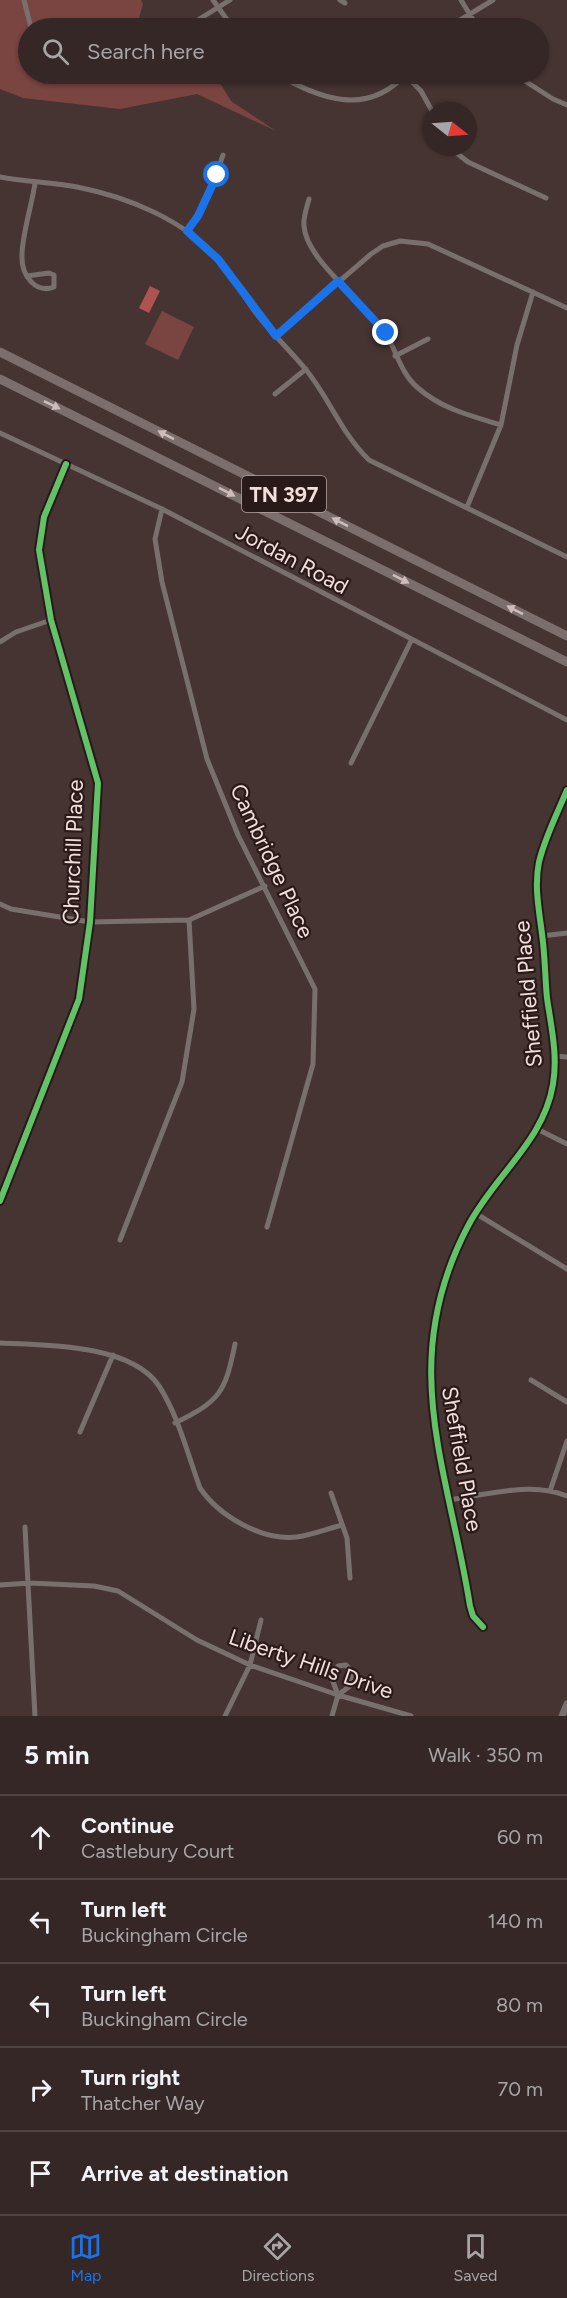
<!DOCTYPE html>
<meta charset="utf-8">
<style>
body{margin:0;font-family:Figtree,sans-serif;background:#3c2f2e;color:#f1f3f6}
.compass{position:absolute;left:423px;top:102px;width:54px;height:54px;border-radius:50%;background:#342726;box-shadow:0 2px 4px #0004;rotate:107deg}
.stop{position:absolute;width:18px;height:18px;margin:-14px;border:4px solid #1a73e8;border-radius:50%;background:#fff}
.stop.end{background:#1a73e8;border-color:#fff;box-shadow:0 2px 6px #0008}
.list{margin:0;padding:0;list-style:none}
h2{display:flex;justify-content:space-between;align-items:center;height:78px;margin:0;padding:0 24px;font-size:26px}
h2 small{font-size:20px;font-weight:400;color:#a9a5a7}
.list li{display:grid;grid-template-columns:39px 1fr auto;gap:18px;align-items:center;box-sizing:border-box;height:84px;padding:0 24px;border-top:2px solid #4e4443}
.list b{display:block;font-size:22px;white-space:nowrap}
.list p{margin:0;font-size:20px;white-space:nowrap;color:#a9a5a7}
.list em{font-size:20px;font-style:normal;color:#a9a5a7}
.icon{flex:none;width:33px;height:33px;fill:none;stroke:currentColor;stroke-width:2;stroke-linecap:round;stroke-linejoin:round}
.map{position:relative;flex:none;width:567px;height:1716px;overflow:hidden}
.search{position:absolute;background:#342726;box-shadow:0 2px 4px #0004;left:18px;right:18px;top:18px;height:66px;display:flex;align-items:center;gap:15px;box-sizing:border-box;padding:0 21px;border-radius:33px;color:#a9a5a7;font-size:22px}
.sheet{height:498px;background:#342726}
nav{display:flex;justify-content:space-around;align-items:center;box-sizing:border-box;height:84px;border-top:2px solid #4e4443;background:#342726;font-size:16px;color:#a9a5a7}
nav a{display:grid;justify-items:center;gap:3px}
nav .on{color:#1a73e8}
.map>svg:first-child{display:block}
</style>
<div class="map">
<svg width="567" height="1716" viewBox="0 0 567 1716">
<rect width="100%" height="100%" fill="#463432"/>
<!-- green -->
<path fill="#7a4440" d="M0,0H141L143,4L136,28H28V74H159L192,82L220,83L231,101L276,131L197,94L120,109L23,98L0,89Z
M162,311L194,327L178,360L145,344Z"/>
<!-- water -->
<path fill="#ae534f" d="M150,286L160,291L149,313L139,308Z"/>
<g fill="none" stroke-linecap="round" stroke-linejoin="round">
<!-- minor -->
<path stroke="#79706e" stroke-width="5" d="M24,0L31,28
M213,0L233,28
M340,0L345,3
M461,0L478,28
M185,28L230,0
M447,28L493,0
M276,74C320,98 366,118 406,74
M514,74L553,99L567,105
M405,75L421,91L432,111
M449,147L468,162L546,198
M0,177C25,182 51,182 77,187C128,197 185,220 220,261C234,277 243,296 256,313C271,333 291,351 307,371C330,400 342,434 369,460L567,557
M309,199C307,207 303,217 304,226C306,261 368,304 386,334C397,352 401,374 418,388C442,409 471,416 501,425
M187,231L208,198L223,155
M27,276L49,273L54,275V287C36,294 22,276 22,258C21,238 32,205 35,183
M276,336L371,254L383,246L400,241L428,244L567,308
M395,356L428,339
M275,394L306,369
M0,433L162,509L567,720
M467,507L501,425L517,345L533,292
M162,509L155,539L162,582L207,759L238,835L315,989L313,1064L267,1227
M0,642L16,632L51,620
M351,763L411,641
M0,904L11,909L90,922L189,920L265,886
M542,936L567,933
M555,1056L567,1057
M539,1130L567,1144
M0,1201L79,999L90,922L98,783L51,620L39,550L44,517L66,464
M475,1213L567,1269
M120,1240L182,1082L194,1009L189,920
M0,1343C45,1345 131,1344 159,1386C178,1415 188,1455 200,1488C219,1516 262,1541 297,1537C312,1535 327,1529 342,1525
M531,1380L567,1402
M175,1423C220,1401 225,1393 235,1344
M80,1432L113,1355
M550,1491L567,1441
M331,1493L347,1538L350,1578
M449,1500C485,1495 532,1481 567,1496
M25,1527L35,1716
M0,1585L30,1583L94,1586L118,1591L197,1640L250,1665L338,1695L411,1716
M483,1627L473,1616L470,1606C448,1467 396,1363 468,1226C494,1176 544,1141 553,1084C558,1055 551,1026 547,998C545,977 545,955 542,934C539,910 534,886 539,862C545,837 557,814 567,790
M346,1665L352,1672L350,1686L338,1695L332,1679L338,1666Z
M225,1716L250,1665L261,1620
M332,1716L338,1695"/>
<!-- tertiary -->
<path stroke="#79706e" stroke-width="7" d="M562,1716L567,1704"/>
<!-- trunk -->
<path stroke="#7b6e6c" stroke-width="9" d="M0,352L567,636
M0,379L567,662"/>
<!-- cycleway casing -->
<g stroke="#291a19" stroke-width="10">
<path id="cycleway" d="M0,1201L79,999L90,922L98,783L51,620L39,550L44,517L66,464
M483,1627L473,1616L470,1606C448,1467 396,1363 468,1226C494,1176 544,1141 553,1084C558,1055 551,1026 547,998C545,977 545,955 542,934C539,910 534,886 539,862C545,837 557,814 567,790"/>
</g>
<!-- cycleway -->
<use href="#cycleway" stroke="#61c268" stroke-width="6"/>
</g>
<!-- one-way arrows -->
<defs><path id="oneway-solid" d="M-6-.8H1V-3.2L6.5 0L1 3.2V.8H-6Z" transform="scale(1.5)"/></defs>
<g fill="#d0bcba">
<use href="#oneway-solid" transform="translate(52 405) rotate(26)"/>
<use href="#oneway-solid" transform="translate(166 435) rotate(-153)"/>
<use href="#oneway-solid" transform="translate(227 492) rotate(27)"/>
<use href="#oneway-solid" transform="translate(340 522) rotate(-153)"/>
<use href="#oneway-solid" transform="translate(401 579) rotate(27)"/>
<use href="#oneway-solid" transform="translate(515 610) rotate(-153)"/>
</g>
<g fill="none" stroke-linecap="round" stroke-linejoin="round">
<!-- route -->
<path stroke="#1a73e8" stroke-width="8" d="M217,175L198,216L187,231L218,259L276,336L338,281L386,333"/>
</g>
<g text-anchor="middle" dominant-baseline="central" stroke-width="4.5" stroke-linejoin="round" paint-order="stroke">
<!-- shield labels -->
<rect fill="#291a19" stroke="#b7a3a1" stroke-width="1.5" x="242" y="476" width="84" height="36" rx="4.5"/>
<g font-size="21" font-weight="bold" fill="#f4dedb">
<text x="284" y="494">TN 397</text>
</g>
<!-- street labels -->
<g font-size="22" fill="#f4dedb" stroke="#291a19">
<text transform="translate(292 559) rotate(28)">Jordan Road</text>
<text transform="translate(73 852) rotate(-88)">Churchill Place</text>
<text transform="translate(272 861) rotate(65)">Cambridge Place</text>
<text transform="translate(528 994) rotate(-95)">Sheffield Place</text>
<text transform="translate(462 1459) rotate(80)">Sheffield Place</text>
<text transform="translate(311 1664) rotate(19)">Liberty Hills Drive</text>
</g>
</g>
</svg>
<svg class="compass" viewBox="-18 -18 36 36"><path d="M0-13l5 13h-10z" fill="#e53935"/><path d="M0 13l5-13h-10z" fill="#a9a5a7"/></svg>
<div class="stop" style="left:217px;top:175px"></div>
<div class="stop end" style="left:386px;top:333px"></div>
<div class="search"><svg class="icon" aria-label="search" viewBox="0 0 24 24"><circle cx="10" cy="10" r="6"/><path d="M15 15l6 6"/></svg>Search here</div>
</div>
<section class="sheet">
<h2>5 min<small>Walk · 350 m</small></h2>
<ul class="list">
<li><svg class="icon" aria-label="ahead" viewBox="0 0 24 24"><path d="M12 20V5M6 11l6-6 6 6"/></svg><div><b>Continue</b><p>Castlebury Court</p></div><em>60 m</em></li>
<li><svg class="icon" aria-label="left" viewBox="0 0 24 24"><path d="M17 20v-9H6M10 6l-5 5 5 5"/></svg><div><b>Turn left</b><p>Buckingham Circle</p></div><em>140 m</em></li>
<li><svg class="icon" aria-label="left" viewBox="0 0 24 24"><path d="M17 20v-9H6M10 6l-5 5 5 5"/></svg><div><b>Turn left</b><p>Buckingham Circle</p></div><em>80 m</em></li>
<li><svg class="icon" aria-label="right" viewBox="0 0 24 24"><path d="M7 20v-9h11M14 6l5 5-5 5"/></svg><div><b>Turn right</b><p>Thatcher Way</p></div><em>70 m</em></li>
<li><svg class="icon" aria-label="arrive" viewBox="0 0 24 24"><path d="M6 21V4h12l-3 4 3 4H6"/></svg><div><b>Arrive at destination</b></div></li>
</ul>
</section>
<nav>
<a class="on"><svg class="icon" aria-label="map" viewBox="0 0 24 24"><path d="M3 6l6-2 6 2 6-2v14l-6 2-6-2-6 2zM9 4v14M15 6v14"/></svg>Map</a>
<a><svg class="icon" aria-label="directions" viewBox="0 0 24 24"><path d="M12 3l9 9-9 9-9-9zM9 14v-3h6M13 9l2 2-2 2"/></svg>Directions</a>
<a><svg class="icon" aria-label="saved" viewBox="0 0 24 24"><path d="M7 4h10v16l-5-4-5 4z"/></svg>Saved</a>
</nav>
